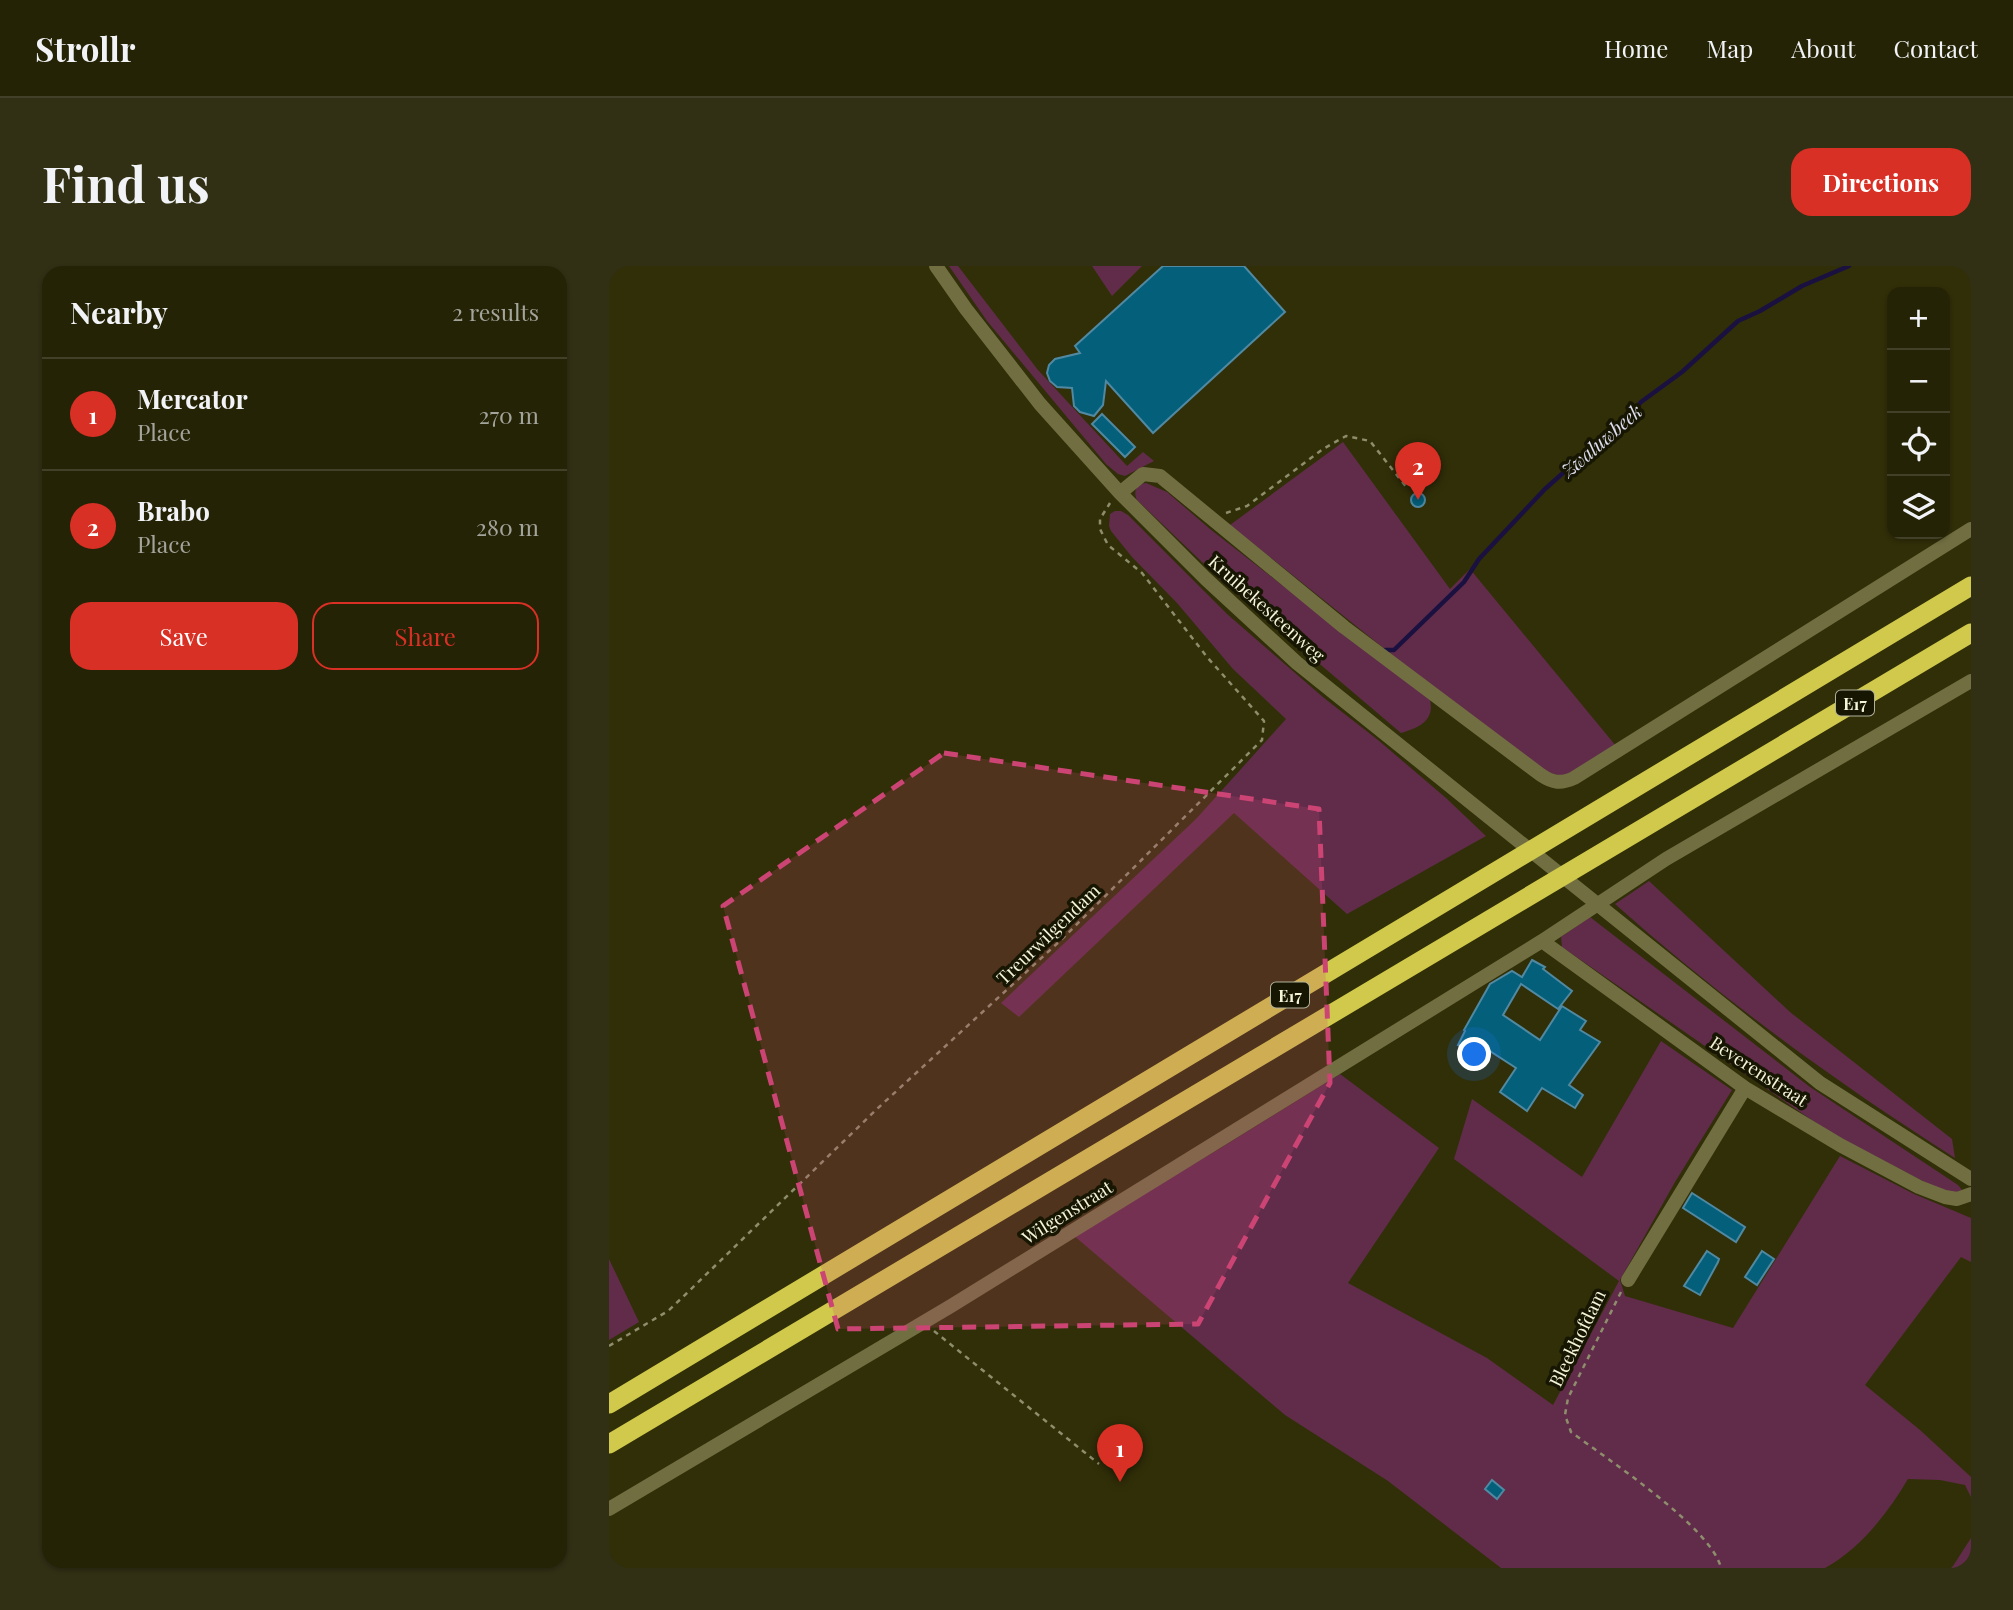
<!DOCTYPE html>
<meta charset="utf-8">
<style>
body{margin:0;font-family:"Playfair Display",serif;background:#312f14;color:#f1f3f6}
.controls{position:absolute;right:21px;top:21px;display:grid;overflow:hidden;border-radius:14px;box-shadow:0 2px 5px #0004}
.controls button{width:63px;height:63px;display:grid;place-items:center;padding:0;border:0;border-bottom:2px solid #424028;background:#252306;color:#f1f3f6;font:35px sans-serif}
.you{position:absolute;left:866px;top:789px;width:24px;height:24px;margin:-18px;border:5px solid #fff;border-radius:50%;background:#1a73e8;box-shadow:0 0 0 10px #1a73e833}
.badge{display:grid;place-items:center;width:46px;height:46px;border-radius:50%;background:#d93025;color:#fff;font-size:23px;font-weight:700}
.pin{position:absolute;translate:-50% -58px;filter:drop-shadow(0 2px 4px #0008)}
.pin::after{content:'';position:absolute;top:37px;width:24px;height:21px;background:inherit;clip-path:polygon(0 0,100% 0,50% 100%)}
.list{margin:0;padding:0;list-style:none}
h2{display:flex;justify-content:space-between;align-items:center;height:91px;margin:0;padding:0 28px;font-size:30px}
h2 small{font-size:23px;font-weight:400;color:#a3a49b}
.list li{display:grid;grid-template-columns:46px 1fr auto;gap:21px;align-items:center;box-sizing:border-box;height:112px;padding:0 28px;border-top:2px solid #424028}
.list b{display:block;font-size:26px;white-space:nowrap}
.list p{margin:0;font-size:23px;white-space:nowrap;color:#a3a49b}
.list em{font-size:23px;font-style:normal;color:#a3a49b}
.actions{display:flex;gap:14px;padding:21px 28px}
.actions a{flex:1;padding:16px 0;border:2px solid #d93025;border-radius:21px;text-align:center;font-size:24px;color:#d93025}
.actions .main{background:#d93025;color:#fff}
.icon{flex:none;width:38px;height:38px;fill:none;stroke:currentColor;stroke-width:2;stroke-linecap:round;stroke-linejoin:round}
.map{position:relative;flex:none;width:1362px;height:1302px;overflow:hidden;border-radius:21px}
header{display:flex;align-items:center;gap:42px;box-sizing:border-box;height:98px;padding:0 35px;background:#252306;border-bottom:2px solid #424028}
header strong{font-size:33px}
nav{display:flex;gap:38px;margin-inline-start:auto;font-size:24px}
.intro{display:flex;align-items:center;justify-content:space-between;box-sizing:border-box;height:168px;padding:0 42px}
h1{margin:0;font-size:49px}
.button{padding:18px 32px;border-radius:21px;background:#d93025;color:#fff;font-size:24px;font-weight:700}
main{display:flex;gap:42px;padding:0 42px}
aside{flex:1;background:#252306;border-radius:21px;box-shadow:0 2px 5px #0004}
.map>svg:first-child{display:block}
</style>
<header>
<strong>Strollr</strong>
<nav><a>Home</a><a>Map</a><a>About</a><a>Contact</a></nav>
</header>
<div class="intro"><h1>Find us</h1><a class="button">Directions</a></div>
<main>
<aside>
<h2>Nearby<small>2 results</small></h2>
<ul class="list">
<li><span class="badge">1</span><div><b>Mercator</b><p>Place</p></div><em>270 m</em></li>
<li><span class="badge">2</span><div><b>Brabo</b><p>Place</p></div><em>280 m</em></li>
</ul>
<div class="actions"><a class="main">Save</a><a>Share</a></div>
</aside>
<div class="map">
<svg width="1362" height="1302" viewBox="0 0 1362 1302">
<rect width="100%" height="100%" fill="#312f08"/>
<!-- green -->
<path fill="#602c4a" d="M340,0H349L429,104L518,200L534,186L545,195L516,210L509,208L497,198L378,55Z
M483,0H533L503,30Z
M734,176L841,323L861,303L1007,480L958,511L940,507L787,392L621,259Z
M537,217L558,226L601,263L821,434C826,455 809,462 792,467L614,316L528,234C525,227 526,224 530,218Z
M506,245H512L519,249L618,348L715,432L769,474L837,532L877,570L738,648L625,547L410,751L392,737L587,553L677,453L624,403L568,337L523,291L502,265L500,260L501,248Z
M1040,615L1181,746L1343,873L1346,892C1227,816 1111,732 1006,638Z
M981,651L1201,821L1349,919L1353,924L1342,928L1325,921L1220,866L953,681L952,671Z
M1052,775L1123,824L1066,916L1011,1014L1016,1030L1124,1062L1231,890L1305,928L1362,952V996L1352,991L1256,1119L1311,1164L1362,1211V1231L1356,1219L1331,1214L1299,1213C1278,1248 1252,1282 1216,1302H892L779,1215L676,1149L464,969L610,883L731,808L830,882L739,1017L878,1092L944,1139L1010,1015L845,893L863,833L973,911Z
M0,993L30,1056L0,1074Z
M1362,1272V1302H1342L1344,1300Z"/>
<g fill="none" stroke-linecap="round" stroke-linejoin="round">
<!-- stream -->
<path stroke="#1a1141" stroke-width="4.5" d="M776,384H785L855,316L870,293L936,223L963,199L993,178L1032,136L1073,106L1129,55L1151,45L1193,20L1240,0"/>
</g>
<!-- building -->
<path fill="#045f7a" stroke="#5089a1" stroke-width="2" d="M554,0H635L676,46L544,167L497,115L494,139L485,150L471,146L465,140L463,122L448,121L441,115L438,107L440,99L446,93L471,87L466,80Z
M493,148L526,181L516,191L483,158Z
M802 234a7 7 0 1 1 14 0a7 7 0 1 1-14 0Z
M923,694L936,701L934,703L963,725L949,743L912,718L894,749L931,774L953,740L977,755L971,764L991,776L960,819L974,829L966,842L933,822L918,845L891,826L907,802L873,780L870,785L861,780L859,784L849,779L856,765L855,764L881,718L903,705L913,711Z
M1083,927L1136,961L1127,976L1074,942Z
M1098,985L1110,993L1109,996L1091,1029L1075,1020Z
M1153,985L1165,993L1148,1019L1136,1011Z
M883,1214L895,1224L888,1233L876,1223Z"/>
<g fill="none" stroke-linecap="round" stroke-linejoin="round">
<!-- path -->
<path stroke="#8e8d6c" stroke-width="2.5" stroke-dasharray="5 5" stroke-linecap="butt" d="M617,247L638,240L714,183L737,170L761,175L798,222
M1012,1026L959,1132L956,1149L962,1166C998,1193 1103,1262 1112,1302
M325,1065L490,1198
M0,1080L59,1045L78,1027L269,842L452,674L653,474L655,455L598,391L533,307L499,279L491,263V253L501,237"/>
<!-- minor -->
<path stroke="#716f41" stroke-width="14" d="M327,0L357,43L431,138L511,227L597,313L688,397L1211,817L1362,913
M511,227L534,208L551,210L735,361L932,509C944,517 952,518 965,512L1362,263
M933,675L1136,822L1231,879L1310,921L1336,931L1348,933L1362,928
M1019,1014L1136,822
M0,1243L342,1040L933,675L1057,593L1362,415"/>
<!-- highway -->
<path stroke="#d0c94b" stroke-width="19" d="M0,1138L1362,320
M0,1178L1362,367"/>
</g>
<!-- marked area -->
<path fill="#cc4474" fill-opacity="0.2" stroke="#cc4474" stroke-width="5" stroke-dasharray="14 9" stroke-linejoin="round" d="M335,487L710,543L721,817L589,1058L229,1063L114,640Z"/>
<g text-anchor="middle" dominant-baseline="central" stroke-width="7" stroke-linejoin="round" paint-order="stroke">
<!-- shield labels -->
<g fill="#171603" stroke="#b2b199" stroke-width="2">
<rect x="1227" y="424.5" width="38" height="25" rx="5"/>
<rect x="662" y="716.5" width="38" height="25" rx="5"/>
</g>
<g font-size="16" font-weight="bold" fill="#f4f4d9">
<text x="1246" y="437">E17</text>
<text x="681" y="729">E17</text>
</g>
<!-- street labels -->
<g font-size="18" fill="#f4f4d9" stroke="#171603">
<text transform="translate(658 342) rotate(42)">Kruibekesteenweg</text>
<text transform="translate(439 668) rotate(-44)">Treurwilgendam</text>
<text transform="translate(1150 805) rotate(33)">Beverenstraat</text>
<text transform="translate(458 946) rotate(-32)">Wilgenstraat</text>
<text transform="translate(968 1072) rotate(-64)">Bleekhofdam</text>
</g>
<!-- water labels -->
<g font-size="19" font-style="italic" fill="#e1e0f2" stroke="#171603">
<text transform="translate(992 174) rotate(-41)">Zwaluwbeek</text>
</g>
</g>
</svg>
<div class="controls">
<button>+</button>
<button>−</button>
<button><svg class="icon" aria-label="locate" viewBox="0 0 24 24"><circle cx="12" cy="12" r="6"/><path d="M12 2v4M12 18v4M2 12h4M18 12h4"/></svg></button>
<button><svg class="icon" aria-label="layers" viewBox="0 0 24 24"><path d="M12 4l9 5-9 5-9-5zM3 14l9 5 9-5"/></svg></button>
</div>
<div class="you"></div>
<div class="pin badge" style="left:511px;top:1216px">1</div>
<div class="pin badge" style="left:809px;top:234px">2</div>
</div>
</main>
